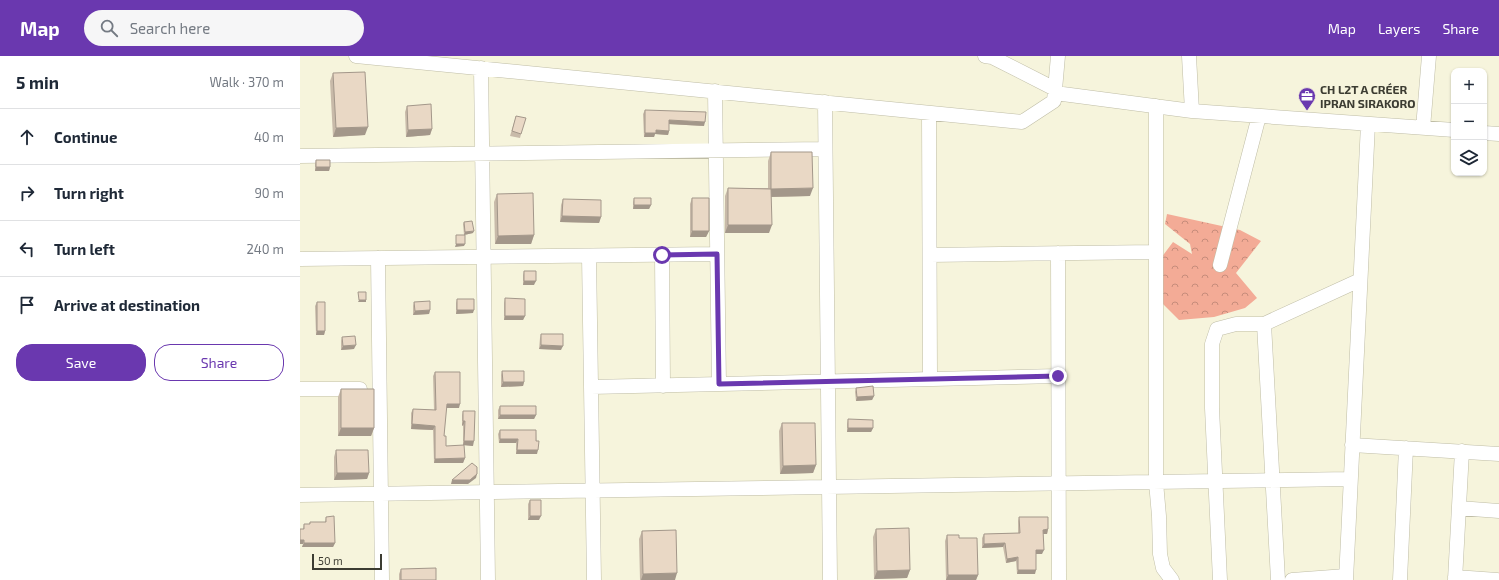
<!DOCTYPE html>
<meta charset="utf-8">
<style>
body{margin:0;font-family:"Exo 2",sans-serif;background:#f6f6f7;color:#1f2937}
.controls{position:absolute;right:12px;top:12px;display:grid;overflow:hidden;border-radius:8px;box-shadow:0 1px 3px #0004}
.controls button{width:36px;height:36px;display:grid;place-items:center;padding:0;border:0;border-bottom:1px solid #e0e1e3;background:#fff;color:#1f2937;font:20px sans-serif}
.scale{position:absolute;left:12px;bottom:10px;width:70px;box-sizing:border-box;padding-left:4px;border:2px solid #3c3c32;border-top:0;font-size:11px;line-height:14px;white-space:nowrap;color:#3c3c32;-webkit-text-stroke:3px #f6f4dc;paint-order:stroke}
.stop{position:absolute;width:12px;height:12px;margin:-9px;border:3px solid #6a38af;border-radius:50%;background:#fff}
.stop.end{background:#6a38af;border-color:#fff;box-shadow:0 1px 4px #0008}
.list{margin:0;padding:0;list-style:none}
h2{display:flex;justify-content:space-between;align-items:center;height:52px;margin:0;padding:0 16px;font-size:17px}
h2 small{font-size:13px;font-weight:400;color:#747a83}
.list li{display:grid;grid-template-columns:26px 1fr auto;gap:12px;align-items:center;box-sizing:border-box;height:56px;padding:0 16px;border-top:1px solid #e0e1e3}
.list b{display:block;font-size:15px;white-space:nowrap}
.list em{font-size:13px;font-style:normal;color:#747a83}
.actions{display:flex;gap:8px;padding:12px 16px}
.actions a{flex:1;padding:9px 0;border:1px solid #6a38af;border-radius:16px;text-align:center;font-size:14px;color:#6a38af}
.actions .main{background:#6a38af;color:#fff}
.icon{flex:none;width:22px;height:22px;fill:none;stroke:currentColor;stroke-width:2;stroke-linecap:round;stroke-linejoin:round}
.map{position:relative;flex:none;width:1199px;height:524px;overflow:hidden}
header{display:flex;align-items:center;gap:24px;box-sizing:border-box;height:56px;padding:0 20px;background:#6a38af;color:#fff}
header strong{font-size:19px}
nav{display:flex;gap:22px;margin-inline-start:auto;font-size:14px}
.search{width:280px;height:36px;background:#f6f6f7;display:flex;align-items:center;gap:10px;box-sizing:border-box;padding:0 14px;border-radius:22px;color:#747a83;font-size:15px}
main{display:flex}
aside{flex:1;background:#fff}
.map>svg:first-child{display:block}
</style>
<header>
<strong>Map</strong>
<div class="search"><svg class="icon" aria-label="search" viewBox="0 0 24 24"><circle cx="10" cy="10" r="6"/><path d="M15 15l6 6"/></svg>Search here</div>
<nav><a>Map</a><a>Layers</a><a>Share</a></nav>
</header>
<main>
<aside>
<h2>5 min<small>Walk · 370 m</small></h2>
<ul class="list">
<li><svg class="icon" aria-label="ahead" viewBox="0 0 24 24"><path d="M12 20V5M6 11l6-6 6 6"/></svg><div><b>Continue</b></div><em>40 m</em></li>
<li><svg class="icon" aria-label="right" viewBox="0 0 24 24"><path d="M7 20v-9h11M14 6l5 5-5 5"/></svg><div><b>Turn right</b></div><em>90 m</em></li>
<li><svg class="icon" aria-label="left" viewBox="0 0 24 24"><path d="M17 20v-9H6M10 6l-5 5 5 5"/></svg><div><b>Turn left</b></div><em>240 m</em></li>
<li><svg class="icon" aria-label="arrive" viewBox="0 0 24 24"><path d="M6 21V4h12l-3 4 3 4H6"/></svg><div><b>Arrive at destination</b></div></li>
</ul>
<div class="actions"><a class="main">Save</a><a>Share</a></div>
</aside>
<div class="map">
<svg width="1199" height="524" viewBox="0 0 1199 524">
<defs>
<pattern id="forest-crowns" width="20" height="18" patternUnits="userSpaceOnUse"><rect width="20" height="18" fill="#f3ab96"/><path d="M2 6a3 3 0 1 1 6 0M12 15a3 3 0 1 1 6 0" fill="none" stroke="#c68c7b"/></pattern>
</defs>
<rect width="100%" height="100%" fill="#f6f4dc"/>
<!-- forest -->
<path fill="url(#forest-crowns)" d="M867,158L940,174L961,185L936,217L957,242L945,252L914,261L879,264L856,241L858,206L873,186L892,198L890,188L865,168Z"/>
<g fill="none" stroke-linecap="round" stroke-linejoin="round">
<!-- minor casing -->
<g stroke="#bfbda6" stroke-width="15">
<path id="minor" d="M56,0L722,66L754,45L758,0
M685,0L692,1L755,33
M889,0L892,55
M181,12L188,524
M415,35L419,328
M755,37L892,55L1154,74
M525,46L530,524
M856,50V426L859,460L860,498L863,512L872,524
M629,57L630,323
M1123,72L1129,0
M1184,77L1199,78
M0,100L525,93
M758,197L759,524
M362,199L363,330
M630,199L856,196
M289,200L294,524
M78,202L82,524
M0,203L417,198
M920,209L959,60
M964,268L978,524
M291,331L758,320
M0,333H60
M1052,389L1199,398
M0,439L1050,423
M1159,452L1199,455
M1155,521L1197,524
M920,524L912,352V288L917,273L936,268H964L1060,224
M992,524L1046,520
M1046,524L1068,68
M1100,524L1106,392
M1155,524L1162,395"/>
</g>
<!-- minor -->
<use href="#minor" stroke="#fff" stroke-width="14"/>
</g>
<!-- wall -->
<path fill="#c8baa9" d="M33,17L65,79L33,81L30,25Z
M107,50L132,73L130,79L106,81L105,56Z
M345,54L404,70L369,68V75L368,79L355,78L354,81H344L343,58Z
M216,60L221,78L220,82L210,80Z
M471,96L510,140L471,141L469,177H425V140L428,132H468V105Z
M16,104L30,111L29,115H15V108Z
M197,138L234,179L231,188H195L194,146Z
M334,142L351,149L349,153H333V146Z
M392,142L409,175L406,181H390V148Z
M263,143L301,161L299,167L260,166L261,149Z
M164,166L173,177L164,179L163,168Z
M224,215L234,229H223V219Z
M205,242L225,260L223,264H204V247Z
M157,243L173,257L156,258V247Z
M17,246L25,275L24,279H16L15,250Z
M114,246L130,254L129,258L113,259V250Z
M241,278L261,294L239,293L240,282Z
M42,281L54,293L41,294V285Z
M202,315L224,326L223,330L201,331V319Z
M135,316L159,352H146L144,380L146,390L165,402L163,407H134L133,374L111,373V357L113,353L134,354L133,320Z
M556,332L574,340L572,344L556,345L555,336Z
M41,333L74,372L71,380H38V341Z
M200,350L236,359L234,363H198V354Z
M163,355L173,390L163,389V370L162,369V359Z
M548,363L573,372L571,376H547V368Z
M482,367L516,409L513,417L480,418L479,375Z
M200,374H236L237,398H216V387H199L198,378Z
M36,394L69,417L67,423L34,424V401Z
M230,444L239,464H228V448Z
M26,461L35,487L33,491H2L3,488H0V473H3L4,468H9L10,466H25Z
M719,461L748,473L747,478H743L742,498H736L735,518H717L716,505L706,507L703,491L682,492V482L684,478L718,477V465Z
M576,473L610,514L607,522L574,523L573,481Z
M342,475L375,524H340L339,483Z
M647,479L659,482L678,519L676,524H646L645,485Z
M101,513L136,524H99V518Z"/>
<!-- shaded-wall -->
<path fill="#a3978a" d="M369,64L405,66L404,70L368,68Z
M68,71L65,79L33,81L36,72Z
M132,73L130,79L106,81L108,74Z
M356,74L369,75L368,79L355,78L354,81H344L345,77Z
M16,111H30L29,115H15Z
M513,132L510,140L468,141L471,133Z
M334,149H351L349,153H333Z
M262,160L301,161L299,167L260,166Z
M428,169H472L469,177H425Z
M174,175L173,177L164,179L165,176Z
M392,175H409L406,181H390Z
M234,179L231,188H195L198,180Z
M156,188H165L164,190L155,191Z
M224,225H236L234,229H223Z
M59,244H66V246H58Z
M130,254L129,258L113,259L115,255Z
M157,254H174L173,257L156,258Z
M205,260H225L223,264H204Z
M17,275H25L24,279H16Z
M56,289L54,293L41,294L43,290Z
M241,289L263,290L261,294L239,293Z
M203,326H224L223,330L201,331Z
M574,340L572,344L556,345L557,341Z
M147,348H160L159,352H145Z
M200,359H236L234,363H198Z
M163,365H165L163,370L162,369Z
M112,368L135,370L133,374L111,373Z
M41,372H74L71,380H38Z
M548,372H573L571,376H547Z
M200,383H218L216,387H199Z
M164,385H174L173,390L163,389Z
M217,394H238L237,398H216Z
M165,402L163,407H134L135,403Z
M516,409L513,417L480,418L483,410Z
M37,417H69L67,423L34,424Z
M177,418L176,422L168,428H151L152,424Z
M230,460H241L239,464H228Z
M748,473L747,478H741L743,474Z
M0,484H4L3,488H0Z
M4,487H35L33,491H2Z
M705,487L703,491L682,492L684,488Z
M736,494H744L742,498H734Z
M718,501L716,505L706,507L707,503Z
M610,514L607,522L574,523L577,515Z
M718,514H736L735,518H717Z
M377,517L375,524H341L343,518Z
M648,519H678L676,524H646Z"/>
<!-- building -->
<path fill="#e9d8c5" stroke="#a3978a" d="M65,16L68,71L36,72L33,17Z
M131,48L132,73L108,74L107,50Z
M345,54L406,56L405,66L369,64V75L356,74V77H345Z
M216,60L226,62L221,78L212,75Z
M471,96H512L513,132L471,133Z
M16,104H30V111H16Z
M428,132L471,133L472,169H428Z
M233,137L234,179L198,180L197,138Z
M334,142H351V149H334Z
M392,142H409V175H392Z
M263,143L301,144V161L262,160Z
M172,165L174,175L165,176L164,166Z
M156,179H165V188H156Z
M224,215H236V225H224Z
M58,236H66V244H59Z
M205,242L225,243V260H205Z
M157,243H174V254H157Z
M130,245V254L115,255L114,246Z
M17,246H25V275H17Z
M241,278H263V290L241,289Z
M55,280L56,289L43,290L42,281Z
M202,315H224V326H203Z
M135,316H160V348H147L144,380H146V390L164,389L165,402L135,403V370L112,368L113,353L136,354Z
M573,330L574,340L557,341L556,332Z
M41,333H74V372H41Z
M200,350H236V359H200Z
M163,355H175L174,385H164L165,365H163Z
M548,363L573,364V372H548Z
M482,367H515L516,409L483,410Z
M200,374H236V385H239L238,394H217L218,383H200Z
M36,394H68L69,417H37Z
M172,407L177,411V418L170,424H152Z
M230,444H241V460H230Z
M34,460L35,487H4V484H0V473H4V468H10V466H26V461Z
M719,461H748V473L743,474L744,494H736V514H718V501L707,503L705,487L684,488V478L720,477Z
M609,472L610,514L577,515L576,473Z
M376,474L377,517L343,518L342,475Z
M647,479H659V482H677L678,519H648Z
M136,512V524H101V513Z"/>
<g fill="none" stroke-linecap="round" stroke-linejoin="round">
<!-- route -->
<path stroke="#6a38af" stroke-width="5" d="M362,199L417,198L419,328L758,320"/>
</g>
<!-- icons -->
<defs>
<g id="office-pin" transform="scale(0.9)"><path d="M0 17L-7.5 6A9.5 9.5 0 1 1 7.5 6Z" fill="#6a38af" stroke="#f6f4dc"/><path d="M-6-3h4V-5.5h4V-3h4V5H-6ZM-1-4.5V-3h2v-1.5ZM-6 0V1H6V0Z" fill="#fff"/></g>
</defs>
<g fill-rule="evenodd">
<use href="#office-pin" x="1007" y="40"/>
</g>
<g text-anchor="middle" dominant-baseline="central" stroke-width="3.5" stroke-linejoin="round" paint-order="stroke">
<!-- poi labels -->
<g font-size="12" font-weight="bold" fill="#3c3c32" stroke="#f6f4dc" text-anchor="start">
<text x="1020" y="33">CH L2T A CRÉER<tspan x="1020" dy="14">IPRAN SIRAKORO</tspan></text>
</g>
</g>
</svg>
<div class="controls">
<button>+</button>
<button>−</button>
<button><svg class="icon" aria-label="layers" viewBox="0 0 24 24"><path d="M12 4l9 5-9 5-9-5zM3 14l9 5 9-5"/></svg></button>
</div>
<div class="scale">50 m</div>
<div class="stop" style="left:362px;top:199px"></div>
<div class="stop end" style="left:758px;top:320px"></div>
</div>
</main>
